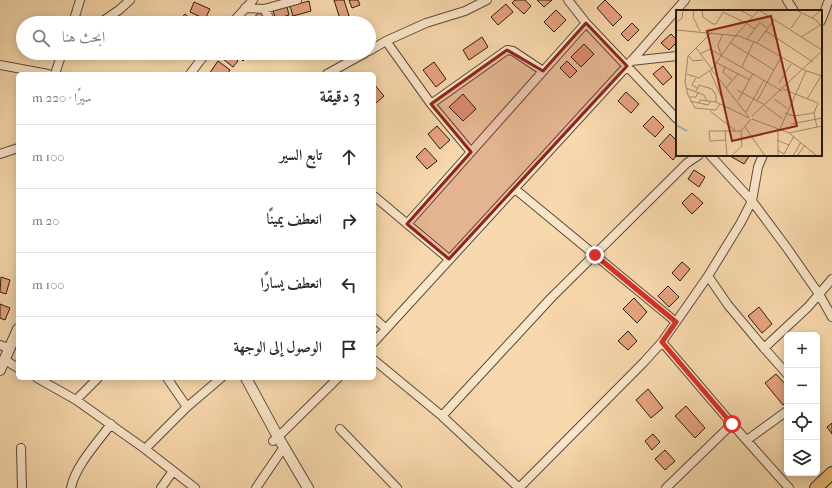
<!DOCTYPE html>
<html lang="ar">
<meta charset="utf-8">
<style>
body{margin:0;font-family:"IM FELL French Canon",Amiri,serif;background:#f7f7f7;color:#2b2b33;direction:rtl}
.controls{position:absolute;right:12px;bottom:12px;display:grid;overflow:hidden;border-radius:6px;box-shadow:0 2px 10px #0003}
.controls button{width:36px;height:36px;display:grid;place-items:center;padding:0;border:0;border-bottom:1px solid #e1e1e2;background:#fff;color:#2b2b33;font:20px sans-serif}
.stop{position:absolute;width:12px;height:12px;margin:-9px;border:3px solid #d93025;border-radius:50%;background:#fff}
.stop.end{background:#d93025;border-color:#fff;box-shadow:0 1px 4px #0008}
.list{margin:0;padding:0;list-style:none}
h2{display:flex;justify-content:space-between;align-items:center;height:52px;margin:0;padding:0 16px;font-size:17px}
h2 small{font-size:13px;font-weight:400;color:#7c7c81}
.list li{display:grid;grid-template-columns:26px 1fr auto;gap:12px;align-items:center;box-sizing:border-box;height:64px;padding:0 16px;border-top:1px solid #e1e1e2}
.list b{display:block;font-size:15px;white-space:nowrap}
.list em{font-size:13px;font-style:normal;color:#7c7c81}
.icon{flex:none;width:22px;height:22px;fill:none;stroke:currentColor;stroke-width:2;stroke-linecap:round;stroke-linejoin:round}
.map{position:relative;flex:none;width:832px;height:488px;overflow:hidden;direction:ltr}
.search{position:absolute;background:#fff;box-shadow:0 2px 10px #0003;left:16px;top:16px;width:360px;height:44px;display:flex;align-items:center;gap:10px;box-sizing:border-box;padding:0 14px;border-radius:22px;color:#7c7c81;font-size:15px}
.panel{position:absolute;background:#fff;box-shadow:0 2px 10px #0003;left:16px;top:72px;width:360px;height:308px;border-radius:6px;direction:rtl}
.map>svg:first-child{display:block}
</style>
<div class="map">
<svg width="832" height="488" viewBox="0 0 832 488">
<rect width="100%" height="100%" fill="#f8d9ad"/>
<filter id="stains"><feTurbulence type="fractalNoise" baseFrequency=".005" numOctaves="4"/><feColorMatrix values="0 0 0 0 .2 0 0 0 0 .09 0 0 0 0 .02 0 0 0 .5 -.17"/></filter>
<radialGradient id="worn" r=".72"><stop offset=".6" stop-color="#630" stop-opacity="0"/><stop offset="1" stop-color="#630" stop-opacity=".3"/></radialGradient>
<!-- building -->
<path fill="#e8a37f" stroke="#271c12" d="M334,0H344L349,16L340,19Z
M349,0H358L360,5L352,8Z
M515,0H525L531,6L524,14L512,3Z
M537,0H552L544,7Z
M605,0L622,17L613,26L597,8Z
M309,1L311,11L293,16L290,6Z
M194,2L210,9L205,19L190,12Z
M506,4L513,12L498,25L491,17Z
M287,7L289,15L276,19L273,11Z
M556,10L566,20L554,32L544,22Z
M259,12L267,19L263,23H249Z
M185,14L196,23H182L179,21Z
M292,16L295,23H277Z
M632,23L639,30L628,41L621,34Z
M671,34L677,40V42L669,50L661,43Z
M482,37L488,47L469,60L463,50Z
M584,44L594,54L581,67L571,57Z
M227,53H231L238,61L233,67L223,59Z
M235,53H245L248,56L243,61Z
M218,61L230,70L227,74H209Z
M567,61L577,71L570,78L560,68Z
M434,62L446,79L436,87L423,70Z
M663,66L672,77L663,85L653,74Z
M374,84L384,96L376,103L374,101Z
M626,92L639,104L631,113L618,101Z
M463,94L476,109L463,121L449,107Z
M653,116L664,127L655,137L643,126Z
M437,126L450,140L440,149L428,134Z
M670,134L677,141V155L673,160L659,146Z
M425,148L437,161L427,169L416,157Z
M731,155H750L744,164L730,156Z
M694,170L705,177L699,187L688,179Z
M692,193L703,203L692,214L682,203Z
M682,262L690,269L680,281L672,273Z
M1,277L10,280L6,294L0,292Z
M668,286L679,297L669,307L658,296Z
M634,298L647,312L637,323L623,309Z
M0,304L10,308L5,320L0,318Z
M759,307L772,324L762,333L748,316Z
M628,331L637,341L628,350L618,341Z
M776,374L787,386V402L783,405L765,383Z
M648,389L663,408L651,418L636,400Z
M686,406L705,428L695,438L675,416Z
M832,423V434L827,427Z
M653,434L660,442L652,450L645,441Z
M665,450L675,461L665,470L655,459Z"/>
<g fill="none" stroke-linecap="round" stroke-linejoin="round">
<!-- minor casing -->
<g stroke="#5b4b39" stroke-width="10">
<path id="minor" d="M568,0L586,23L677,119
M787,0L794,11
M245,8L264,9L297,0
M264,9L272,23
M821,21L829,0
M73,23L80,0
M100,23L119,10L130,0
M232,23L253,0
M386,41L431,104L471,152
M369,51L386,41L426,23L465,11L487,0
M631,61L677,56
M0,65L48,74
M55,74L62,53
M190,74L206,53
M327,74L365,53
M431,104L507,50L513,51L543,71
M0,154L18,148
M710,155L752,201L787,248L819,294L832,317
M515,189L676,322
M374,196L449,259
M407,224L586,23
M708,276L728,305L764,348L808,307L832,279
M374,318L386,329
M374,342L627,66L685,0
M662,342L732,424L789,488
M0,345L10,349
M764,348L787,374
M5,360L18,368
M374,360L442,416L519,488L644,362L662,342L676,322L708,276L740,224L752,201L758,167L763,155
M37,378L76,400L145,449L195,488
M167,378L187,407
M76,400L98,378
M442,416L551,298L687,163L699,155
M340,429L397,488
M747,440L787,411
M273,441L278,437L338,378
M21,448L22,488
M145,449L187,407L221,378
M71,488C75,466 98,442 111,424
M161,488L173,471
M256,488L284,447
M666,488L732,424"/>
</g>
<!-- tertiary casing -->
<g stroke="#5b4b39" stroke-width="12">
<path id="tertiary" d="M0,370L18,329
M246,378L278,437L308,488"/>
</g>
<!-- primary casing -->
<g stroke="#271c12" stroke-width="14">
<path id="primary" d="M816,488L832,473"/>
</g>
<!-- minor -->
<use href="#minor" stroke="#fae6ca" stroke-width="8"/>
<!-- tertiary -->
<use href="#tertiary" stroke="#fae6ca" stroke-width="10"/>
<!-- primary -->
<use href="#primary" stroke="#ecbc76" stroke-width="12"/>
</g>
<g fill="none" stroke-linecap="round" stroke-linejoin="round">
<!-- route -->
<path stroke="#d93025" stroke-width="5" d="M595,255L676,322L662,342L732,424"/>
</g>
<!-- marked area -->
<path fill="#8f2418" fill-opacity="0.2" stroke="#8f2418" stroke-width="3" stroke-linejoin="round" d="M586,23L627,66L449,259L407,224L471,152L431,104L507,50L543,71Z"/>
<!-- overview -->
<g transform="translate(676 10)">
<rect width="146" height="146" fill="#f8d9ad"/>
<path fill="none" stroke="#9dbaae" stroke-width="2" d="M0,115L11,121"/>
<path fill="none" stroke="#a48d6f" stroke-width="1" d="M18,0L17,7L24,21M64,0L77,7M83,0L146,40M120,0L140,10L144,15M26,1L27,7L37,14H40L47,2L72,14L79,19L71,29M136,8L145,0M0,13L6,8L7,0M115,18L125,4M79,19L84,12L92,19M0,20L63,26L83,34L128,60L146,66M90,21L137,52M36,22L12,46L9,72L12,85L19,98L40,100L44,94M125,27L146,14M55,33L98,60M81,33L98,10M20,38L36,59M24,44L34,39L106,81M12,45L17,51L27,50M45,45L42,35L47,24M41,53L74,70M49,57L47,62L57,71M66,57L78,31M35,59L73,107M34,61L50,98M11,64L23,68L36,59L60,25L83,0M20,68L16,75L21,78M103,73L115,54M10,78L28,85L31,91M50,78L62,64M107,79L142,93L138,103L141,117M61,80L89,95M20,81L23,75L36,79L40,85V92M13,87H20L22,82M98,89L111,98M131,89L145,66M14,91L32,95L35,91M62,91L77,63M81,91L105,47M23,93L24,90L40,92L73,108M89,96L107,109M34,101L60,121M70,102L88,70M109,103L118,106L138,103M76,106L146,41M76,109L113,123L141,146M115,114L146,108M69,117L89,146M102,119V146M104,119L130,61M49,120L51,146M113,123L146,116M50,130L34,131L33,121H65L75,109M101,130L113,135M101,140L108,144L118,126M55,146L66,136L65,121M117,146L125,132M121,146L129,135"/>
<path fill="#8f2418" fill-opacity="0.15" stroke="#8f2418" stroke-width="2" d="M95,6L121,116L56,131L31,21Z"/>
<rect width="146" height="146" fill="none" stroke="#271c12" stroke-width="2"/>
</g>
<rect width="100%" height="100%" filter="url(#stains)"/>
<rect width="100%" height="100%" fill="url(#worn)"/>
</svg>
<div class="controls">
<button>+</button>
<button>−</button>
<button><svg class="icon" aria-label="locate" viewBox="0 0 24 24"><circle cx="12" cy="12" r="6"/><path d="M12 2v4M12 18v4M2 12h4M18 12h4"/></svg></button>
<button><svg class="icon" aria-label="layers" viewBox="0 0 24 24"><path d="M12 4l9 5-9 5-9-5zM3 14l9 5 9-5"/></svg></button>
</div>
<div class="stop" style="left:732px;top:424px"></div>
<div class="stop end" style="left:595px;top:255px"></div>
<div class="search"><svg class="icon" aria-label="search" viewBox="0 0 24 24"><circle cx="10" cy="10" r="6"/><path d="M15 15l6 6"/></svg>ابحث هنا</div>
<section class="panel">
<h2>3 دقيقة<small>سيرًا · 220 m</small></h2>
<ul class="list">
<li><svg class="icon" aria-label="ahead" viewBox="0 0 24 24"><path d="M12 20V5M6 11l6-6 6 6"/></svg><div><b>تابع السير</b></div><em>100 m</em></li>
<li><svg class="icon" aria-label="right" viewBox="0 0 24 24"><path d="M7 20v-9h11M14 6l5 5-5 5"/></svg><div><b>انعطف يمينًا</b></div><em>20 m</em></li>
<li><svg class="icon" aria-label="left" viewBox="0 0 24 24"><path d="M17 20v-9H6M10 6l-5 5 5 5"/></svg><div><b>انعطف يسارًا</b></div><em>100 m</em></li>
<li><svg class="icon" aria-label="arrive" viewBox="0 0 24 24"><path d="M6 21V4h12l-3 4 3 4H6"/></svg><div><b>الوصول إلى الوجهة</b></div></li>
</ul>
</section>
</div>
